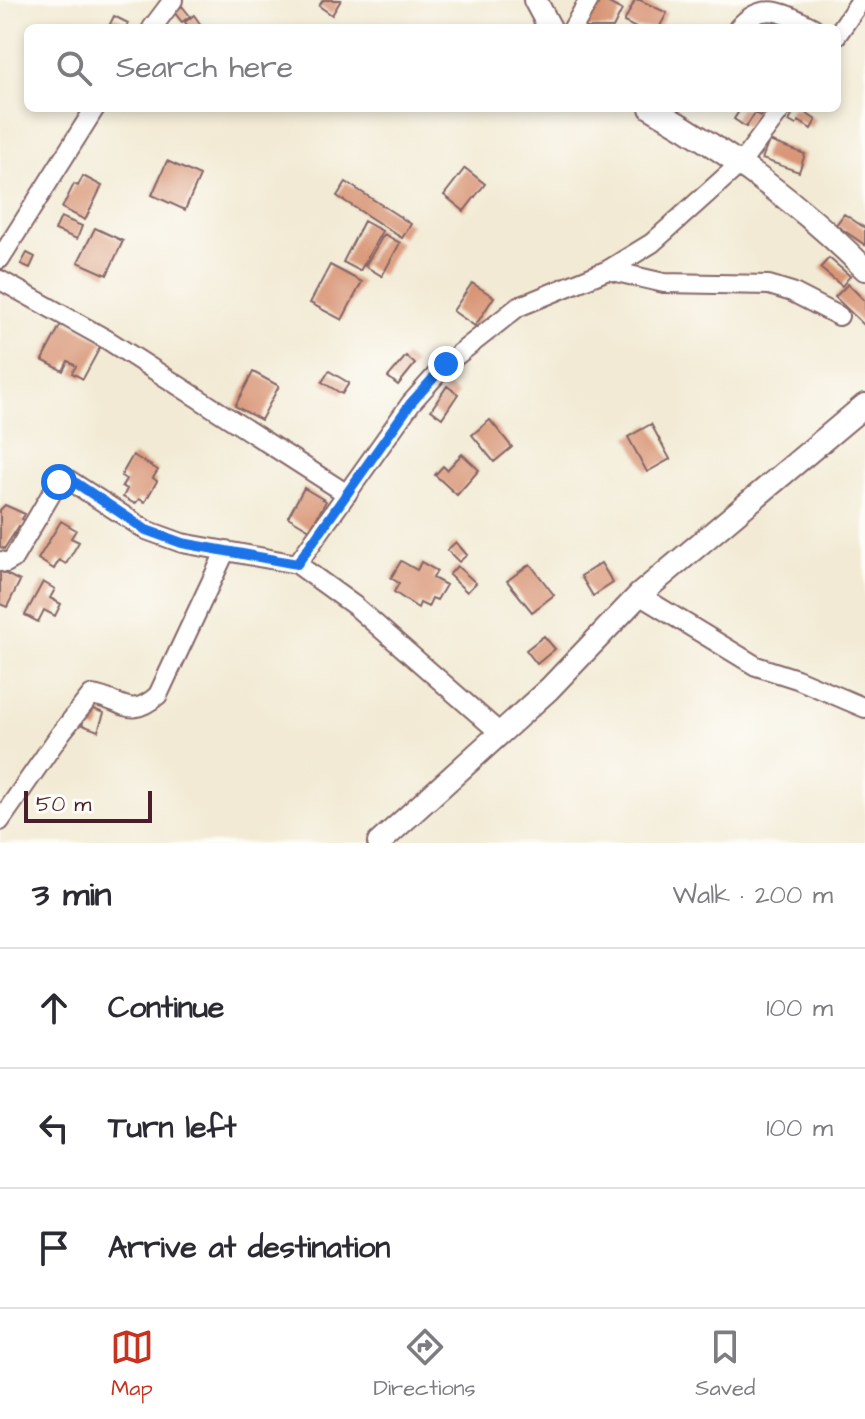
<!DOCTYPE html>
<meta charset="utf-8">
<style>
body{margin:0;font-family:"Architects Daughter",sans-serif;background:#f2f2f3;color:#2b2b33}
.scale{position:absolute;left:24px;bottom:20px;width:128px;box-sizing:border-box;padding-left:8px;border:4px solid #4a1f2b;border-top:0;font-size:22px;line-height:28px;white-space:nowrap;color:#4a1f2b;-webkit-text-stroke:6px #fdfcf7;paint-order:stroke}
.stop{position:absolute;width:24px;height:24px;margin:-18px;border:6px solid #1a73e8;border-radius:50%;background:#fff}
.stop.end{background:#1a73e8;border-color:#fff;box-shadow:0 2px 8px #0008}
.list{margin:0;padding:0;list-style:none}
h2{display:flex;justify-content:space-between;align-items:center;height:104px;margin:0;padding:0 32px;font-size:34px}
h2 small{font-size:26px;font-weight:400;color:#7c7c81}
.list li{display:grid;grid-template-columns:52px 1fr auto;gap:24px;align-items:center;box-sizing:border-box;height:120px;padding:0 32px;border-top:2px solid #e1e1e2}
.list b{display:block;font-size:30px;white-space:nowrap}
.list em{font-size:26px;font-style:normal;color:#7c7c81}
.icon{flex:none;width:44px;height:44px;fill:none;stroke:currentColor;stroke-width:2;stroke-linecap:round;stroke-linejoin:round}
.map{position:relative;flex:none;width:865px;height:843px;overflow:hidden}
.search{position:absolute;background:#fff;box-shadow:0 4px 12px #0003;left:24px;right:24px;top:24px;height:88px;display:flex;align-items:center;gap:20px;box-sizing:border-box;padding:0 28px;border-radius:12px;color:#7c7c81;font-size:30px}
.sheet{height:464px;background:#fff}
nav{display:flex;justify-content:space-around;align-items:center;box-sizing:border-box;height:112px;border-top:2px solid #e1e1e2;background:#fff;font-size:22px;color:#7c7c81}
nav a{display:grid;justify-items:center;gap:4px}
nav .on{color:#c8321e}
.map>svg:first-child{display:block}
</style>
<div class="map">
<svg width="865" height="843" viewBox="0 0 865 843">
<rect width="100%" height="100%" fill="#fdfcf7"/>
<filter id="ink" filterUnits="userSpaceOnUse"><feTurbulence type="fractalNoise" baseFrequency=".0125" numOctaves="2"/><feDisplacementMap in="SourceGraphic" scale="16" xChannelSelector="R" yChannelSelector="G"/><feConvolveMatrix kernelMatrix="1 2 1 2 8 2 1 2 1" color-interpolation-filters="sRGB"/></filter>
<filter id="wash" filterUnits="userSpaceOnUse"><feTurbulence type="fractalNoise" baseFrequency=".006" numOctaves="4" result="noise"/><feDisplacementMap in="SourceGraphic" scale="32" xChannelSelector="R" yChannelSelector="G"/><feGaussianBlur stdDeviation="1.8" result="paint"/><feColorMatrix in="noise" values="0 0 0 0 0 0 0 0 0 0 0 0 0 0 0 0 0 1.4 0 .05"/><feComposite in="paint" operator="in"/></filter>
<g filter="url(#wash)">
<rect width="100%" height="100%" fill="#f2ead4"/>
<g id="blocks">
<!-- building -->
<path fill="#d99677" d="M323,0H341L332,15L319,6Z
M592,0H603L622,10L613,28H578Z
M635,0H640L667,13L659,28H636L624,22Z
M182,6L190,16L182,22L174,12Z
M194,15L203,28H189L185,22Z
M114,16L128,23L126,28H108Z
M741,108H762L764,109L760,116L755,113L746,127L734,119Z
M792,108H798L816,120L811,129L799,121L796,125L789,121L792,116L788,114Z
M769,141L805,154L799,172L762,159Z
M167,161L200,176L185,210L152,195Z
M465,168L485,184L464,211L444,195Z
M83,176L102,186L85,220L62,208L74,184L78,186Z
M346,182L411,224L402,238L337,196Z
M844,214L865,228V245L836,225Z
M61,217L82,226L77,239L55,230Z
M364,221L382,231L360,271L343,262Z
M95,228L123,241L107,275L78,262Z
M384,234L400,243L382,276L365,266Z
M27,253L35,257L30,268L21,264Z
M829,258L850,276L842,286L820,268Z
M330,265L362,282L342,320L310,303Z
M472,283L494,297L475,326L453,311Z
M848,284L865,301V326L835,297Z
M63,320L103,342L83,379L72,373L76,366L68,361L63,371L42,360Z
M406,356L415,364L398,385L388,377Z
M329,371L349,383L342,394L322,382Z
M253,372L279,386L261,420L235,406Z
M447,386L458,394L442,418L431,410Z
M490,420L512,447L494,462L472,435Z
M651,424L670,459L647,472L628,437Z
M462,454L479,470L457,495L435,475L443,466L447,470Z
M133,455L158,470L153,478L157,481L145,502L139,499L135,504L123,497L127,489L122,486L126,479L121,476Z
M304,488L326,501L310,530L288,517Z
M5,505L25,514L22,519L27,522L22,528L19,526L4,549L0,547V510Z
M61,521L76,530L71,538L79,542L66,564L59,560L54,569L38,559Z
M456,542L467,555L459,562L447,550Z
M401,561L417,570L421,562L437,571L433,578L446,585L437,600L432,598L428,607L420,603L418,608L394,592L399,583L391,578Z
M601,563L613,583L593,596L581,576Z
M530,564L554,595L532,612L507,581Z
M457,566L476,583L467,592L449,575Z
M0,571L20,581L7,607L0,604Z
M43,582L55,589L50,598L61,604L55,616L44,610L38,622L25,615Z
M544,636L555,649L537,664L526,650Z
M88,707L104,713L98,731L82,725Z"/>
</g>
</g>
<g filter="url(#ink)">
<use href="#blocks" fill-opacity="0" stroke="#856666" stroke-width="2"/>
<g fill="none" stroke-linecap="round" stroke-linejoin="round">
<!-- minor casing -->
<g stroke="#856666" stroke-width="22">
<path id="minor" d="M152,28L173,0
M573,28L589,0
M738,28C763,0 782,12 814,28
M837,35L861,0
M0,259L95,108
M608,270L664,283L769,285L792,292L839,316
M0,280L106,339L347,494
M0,561L6,563L13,559L53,491L59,482L66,478L146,530L182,543L297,564L355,606L500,733
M297,564L411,403L446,364L518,307L608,270L652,243L741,163L782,108
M639,595L756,666L797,679L865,708
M0,821L61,733L91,695C123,699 128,721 158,695L226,550"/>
</g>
<!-- tertiary casing -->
<g stroke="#856666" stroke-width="26">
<path id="tertiary" d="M535,0L550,28
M651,108C730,153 801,204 865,269
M379,843L549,689L639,595L865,405"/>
</g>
<!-- minor -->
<use href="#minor" stroke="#fff" stroke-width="18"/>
<!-- tertiary -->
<use href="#tertiary" stroke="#fff" stroke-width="22"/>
</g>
</g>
<g fill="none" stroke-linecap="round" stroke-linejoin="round" filter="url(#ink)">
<!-- route -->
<path stroke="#1a73e8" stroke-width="10" d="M59,482L66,478L76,483L146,530L182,543L297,564L411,403L446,364"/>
</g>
</svg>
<div class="scale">50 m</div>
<div class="stop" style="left:59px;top:482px"></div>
<div class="stop end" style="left:446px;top:364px"></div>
<div class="search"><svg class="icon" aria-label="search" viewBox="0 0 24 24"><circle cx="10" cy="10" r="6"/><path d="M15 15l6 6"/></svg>Search here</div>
</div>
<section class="sheet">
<h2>3 min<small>Walk · 200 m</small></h2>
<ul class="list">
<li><svg class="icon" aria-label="ahead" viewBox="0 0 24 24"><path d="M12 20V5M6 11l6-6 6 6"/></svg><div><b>Continue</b></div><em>100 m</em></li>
<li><svg class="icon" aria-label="left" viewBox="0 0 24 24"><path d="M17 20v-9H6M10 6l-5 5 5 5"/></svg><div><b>Turn left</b></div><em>100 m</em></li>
<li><svg class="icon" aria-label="arrive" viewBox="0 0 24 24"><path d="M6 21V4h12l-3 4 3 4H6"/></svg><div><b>Arrive at destination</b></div></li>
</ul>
</section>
<nav>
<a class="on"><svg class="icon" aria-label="map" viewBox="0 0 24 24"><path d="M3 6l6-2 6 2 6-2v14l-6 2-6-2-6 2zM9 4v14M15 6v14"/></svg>Map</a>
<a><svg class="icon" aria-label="directions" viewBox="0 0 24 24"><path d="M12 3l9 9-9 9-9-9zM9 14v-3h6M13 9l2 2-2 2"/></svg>Directions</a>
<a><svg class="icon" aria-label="saved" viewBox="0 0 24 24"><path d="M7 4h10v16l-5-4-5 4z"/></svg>Saved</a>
</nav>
